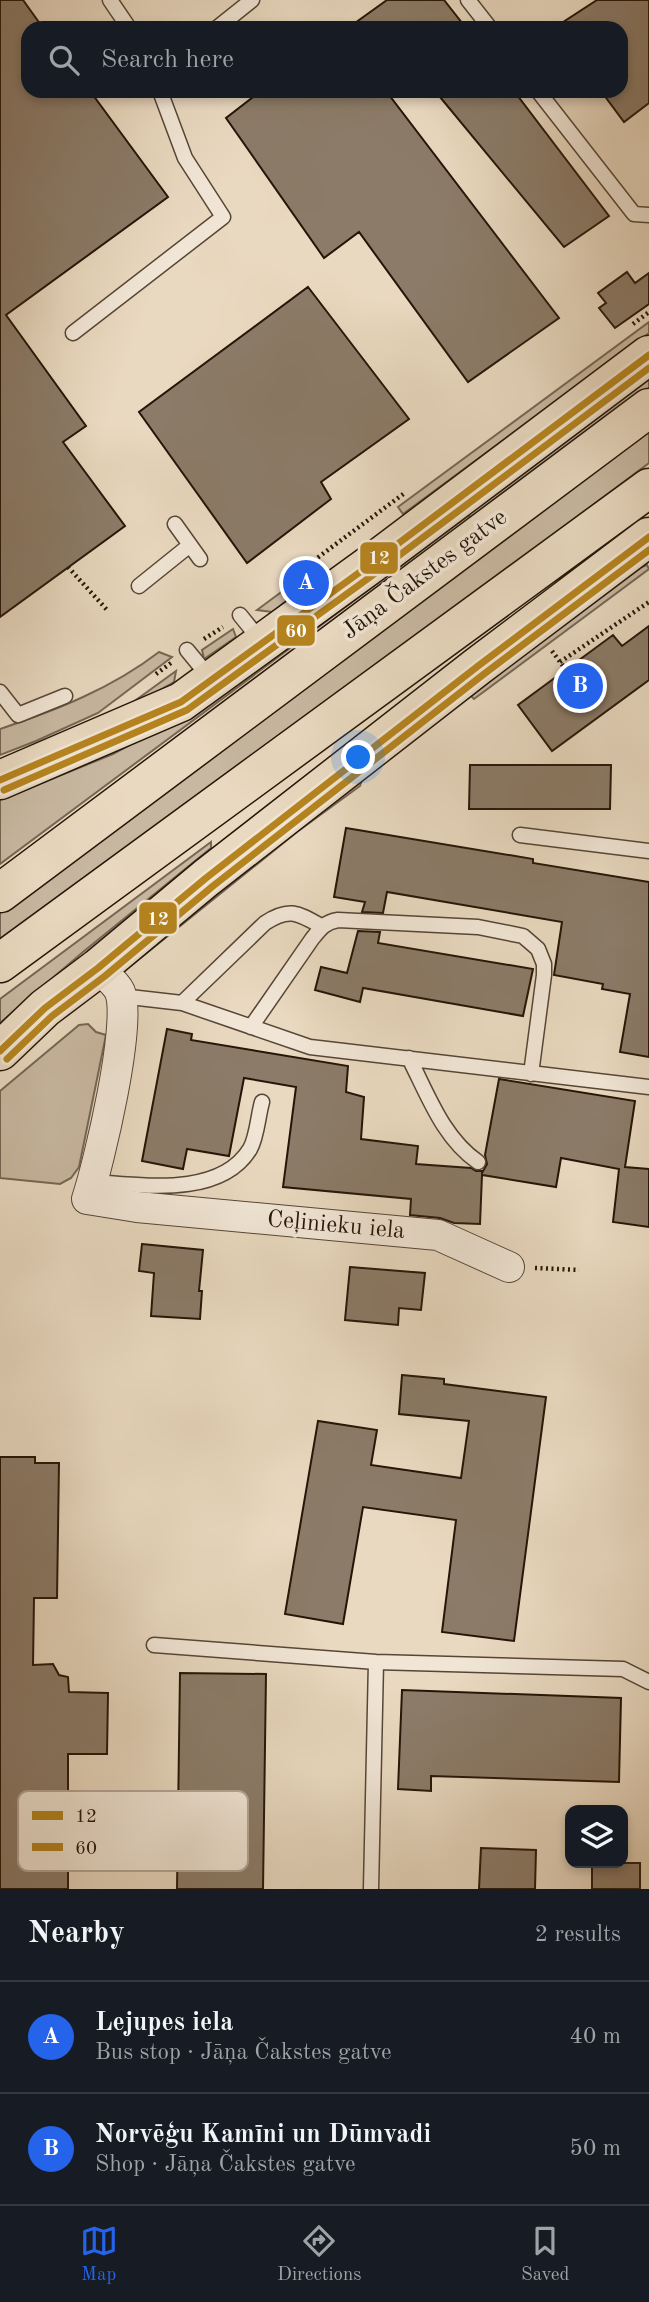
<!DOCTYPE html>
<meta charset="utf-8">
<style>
body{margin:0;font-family:"Old Standard TT",serif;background:#242831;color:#f1f3f6}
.controls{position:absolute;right:21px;bottom:21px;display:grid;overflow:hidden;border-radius:14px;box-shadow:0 4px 10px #0003}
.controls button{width:63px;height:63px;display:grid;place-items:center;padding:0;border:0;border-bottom:2px solid #363941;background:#171b24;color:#f1f3f6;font:35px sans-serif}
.you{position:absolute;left:359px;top:758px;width:24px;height:24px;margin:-18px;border:5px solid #fff;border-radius:50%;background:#1a73e8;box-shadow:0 0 0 10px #1a73e833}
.badge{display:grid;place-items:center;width:46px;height:46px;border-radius:50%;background:#2563eb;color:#fff;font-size:23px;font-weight:700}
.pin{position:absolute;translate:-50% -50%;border:4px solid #fff;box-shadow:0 2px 7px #0006}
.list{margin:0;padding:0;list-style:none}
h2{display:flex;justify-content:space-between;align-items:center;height:91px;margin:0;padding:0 28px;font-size:30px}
h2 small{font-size:23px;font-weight:400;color:#9ea1a6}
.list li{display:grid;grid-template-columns:46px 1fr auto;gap:21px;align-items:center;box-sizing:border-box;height:112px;padding:0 28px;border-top:2px solid #363941}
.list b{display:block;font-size:26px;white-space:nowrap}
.list p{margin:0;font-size:23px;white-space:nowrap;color:#9ea1a6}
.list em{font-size:23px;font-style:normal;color:#9ea1a6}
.icon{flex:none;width:38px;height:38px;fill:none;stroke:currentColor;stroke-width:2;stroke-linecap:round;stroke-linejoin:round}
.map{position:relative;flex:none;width:649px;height:1889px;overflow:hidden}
.search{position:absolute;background:#171b24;box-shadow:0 4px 10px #0003;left:21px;right:21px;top:21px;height:77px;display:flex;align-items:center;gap:18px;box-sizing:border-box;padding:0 24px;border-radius:21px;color:#9ea1a6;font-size:26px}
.sheet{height:315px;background:#171b24}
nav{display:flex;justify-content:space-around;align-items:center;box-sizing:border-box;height:98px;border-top:2px solid #363941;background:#171b24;font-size:19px;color:#9ea1a6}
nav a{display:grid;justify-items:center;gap:4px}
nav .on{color:#2563eb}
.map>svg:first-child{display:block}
</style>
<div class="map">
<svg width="649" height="1889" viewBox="0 0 649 1889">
<rect width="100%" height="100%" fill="#e9d9c0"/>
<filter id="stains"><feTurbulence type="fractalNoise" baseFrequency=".00286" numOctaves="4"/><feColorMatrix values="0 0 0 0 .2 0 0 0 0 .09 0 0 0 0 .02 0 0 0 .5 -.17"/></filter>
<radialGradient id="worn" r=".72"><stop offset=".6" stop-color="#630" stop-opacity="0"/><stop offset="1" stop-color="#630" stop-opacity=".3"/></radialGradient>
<!-- green -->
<path fill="#c8b8a1" stroke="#766654" stroke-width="2" d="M649,322V333L403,514L398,507Z
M649,371V389L473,517L468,516L0,864V800L113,754L163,727Z
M649,428V463L0,947V913Z
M647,565L649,569L474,699L471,696L574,614L639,568Z
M284,590L299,591L272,612L257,610Z
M233,629L236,637L204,659L202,650Z
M159,652L172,657L98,713L36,741L0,755V729C56,710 111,689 159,652Z
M176,671L174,682L130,707L129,705Z
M362,780L360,786L297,832L133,964L135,957Z
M211,842V848L83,952L0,1023V999Z
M88,1024L96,1032L106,1035L79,1167L71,1178L60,1184L0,1178V1091L79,1025Z"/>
<!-- building -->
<path fill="#8b7b68" stroke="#251508" stroke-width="2" d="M0,0H23L43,28H28V91H90L168,197L6,315L86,426L63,442L125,526L0,617Z
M387,0H444L466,28H348Z
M597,0H649V103L624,122L601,91H621V28H554Z
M261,91H386L559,318L468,382L359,232L324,258L226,118Z
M435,91H514L609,216L564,247Z
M627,272L635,283L649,273V304L615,328L599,308L606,303L598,293Z
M308,287L409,419L321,482L331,499L247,563L139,412Z
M649,626V680L552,751L518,705L613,635L622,646Z
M470,765H611L610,809H469Z
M346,828L533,859V863L649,882V1057L620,1052L630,994L602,989L603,984L554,975L562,922L387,892L383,913L362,912L365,902L334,897Z
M358,931L380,932L378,943L533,969L523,1016L363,988L360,1002L315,990L321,967L347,973Z
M167,1029L192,1034L191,1040L348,1066L346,1092L364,1097L361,1139L418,1146L416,1164L471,1168L476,1171H482V1173L487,1164L485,1155L499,1079L635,1101L625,1167L649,1169V1227L613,1222L619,1169L561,1158L556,1187L482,1175L480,1224L454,1223L440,1218L410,1215L411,1199L283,1187L296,1087L244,1078L229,1156L187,1149L183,1169L142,1161Z
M142,1244L203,1250L199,1291H202L200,1319L151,1316L154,1273L139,1271Z
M350,1267L425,1273L421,1310L399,1308L398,1325L345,1320Z
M402,1375L444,1379V1384L546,1397L514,1641L442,1632L456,1520L363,1507L343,1624L285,1614L318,1421L377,1430L371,1465L461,1478L469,1421L399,1414Z
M0,1457H35V1463H59L57,1598H34L33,1665L53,1664L59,1675L68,1677L69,1692L108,1693L107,1754H68V1889H0Z
M180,1673L266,1674L263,1889H177Z
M402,1690L621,1698L619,1782L431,1776V1791L398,1789Z
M481,1848L536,1850L535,1889H479Z
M592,1863H640V1889H592Z"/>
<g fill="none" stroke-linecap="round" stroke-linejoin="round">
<!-- service casing -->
<g stroke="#564636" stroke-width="17">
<path id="service" d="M110,0L129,28
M468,0L490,28
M217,28L252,0
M538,91L634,214L649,215
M73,333L223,217L185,158L160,91
M175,524L200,559
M139,586L190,545
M240,615L261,641
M187,650L210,678
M0,692L18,715L65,696
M520,835L649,851
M121,996L182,1003L310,1047L649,1087
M182,1003L265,923C289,907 298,913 321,926
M251,1027L312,939C320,929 325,922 338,920L478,927L523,936L538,949L544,964V975L531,1074
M409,1058C428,1095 443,1138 478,1162
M93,1182C141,1185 220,1198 250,1149C257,1137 258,1116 262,1102
M154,1645L376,1662L623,1669L649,1682
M371,1889L376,1662"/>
</g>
<!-- minor casing -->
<g stroke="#564636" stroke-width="32">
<path id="minor" d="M98,968C105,975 116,983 120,992C132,1024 99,1163 87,1199L137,1207L438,1235L509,1267"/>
</g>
<!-- trunk casing -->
<g stroke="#251508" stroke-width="41">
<path id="trunk" d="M0,780L181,702L371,564L649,355
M0,893L649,408
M0,963L649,488
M0,1051L45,1008L98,968L206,878L478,666L649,537"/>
</g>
<!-- path -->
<path stroke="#251508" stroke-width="4.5" stroke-dasharray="2 3.5" stroke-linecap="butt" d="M633,324L649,312
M309,564L406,492
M68,567L108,611
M204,639L223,627
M552,651L566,670
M560,662L649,602
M156,674L171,663
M535,1268L579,1270"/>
<!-- service -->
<use href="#service" stroke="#f1e6d6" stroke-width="14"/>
<!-- minor -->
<use href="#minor" stroke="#f1e6d6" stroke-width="30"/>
<!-- trunk -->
<use href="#trunk" stroke="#e9d9c0" stroke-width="38"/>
<!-- bus-1 casing -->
<g stroke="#f1e6d6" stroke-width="12">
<path id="bus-1" d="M0,780L181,702L371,564L649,355
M0,1051L45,1008L98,968L206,878L478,666L649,537"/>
</g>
<!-- bus-2 casing -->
<g stroke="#f1e6d6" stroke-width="12">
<path id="bus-2" d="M4,790L187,710L377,572L649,368
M7,1059L52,1016L105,976L213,886L484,674L649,550"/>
</g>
<!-- bus-1 -->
<use href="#bus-1" stroke="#b6841e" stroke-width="7"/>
<!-- bus-2 -->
<use href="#bus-2" stroke="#b6841e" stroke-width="7"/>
</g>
<g text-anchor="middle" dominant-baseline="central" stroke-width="7" stroke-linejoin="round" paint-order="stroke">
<!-- street labels -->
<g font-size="24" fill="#251508" stroke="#f1e6d6">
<text transform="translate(425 575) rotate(-37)">Jāņa Čakstes gatve</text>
<text transform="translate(336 1226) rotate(5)">Ceļinieku iela</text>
</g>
</g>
<!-- legend -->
<rect x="18" y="1791" width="230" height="80" rx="10" fill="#f1e6d6" stroke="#b4a798" stroke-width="2"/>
<rect x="32" y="1811" width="31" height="9" fill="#b6841e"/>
<rect x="32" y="1843" width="31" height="8" fill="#b6841e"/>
<g font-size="19" fill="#251508">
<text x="75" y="1822">12</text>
<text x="75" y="1854">60</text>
</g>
<g stroke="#f1e6d6" stroke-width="2.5">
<rect x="359" y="541" width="40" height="34" rx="7" fill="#b6841e"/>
<rect x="276" y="614" width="40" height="33" rx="7" fill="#b6841e"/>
<rect x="138" y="901" width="40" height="34" rx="7" fill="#b6841e"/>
</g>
<g font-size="19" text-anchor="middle" font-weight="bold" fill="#fff">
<text x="379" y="564">12</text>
<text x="296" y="637">60</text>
<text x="158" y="925">12</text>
</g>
<rect width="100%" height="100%" filter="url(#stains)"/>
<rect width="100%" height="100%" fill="url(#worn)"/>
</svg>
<div class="controls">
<button><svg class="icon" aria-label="layers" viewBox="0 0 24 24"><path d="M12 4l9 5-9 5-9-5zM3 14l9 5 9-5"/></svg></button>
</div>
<div class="you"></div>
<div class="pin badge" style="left:306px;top:583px">A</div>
<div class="pin badge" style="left:580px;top:686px">B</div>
<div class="search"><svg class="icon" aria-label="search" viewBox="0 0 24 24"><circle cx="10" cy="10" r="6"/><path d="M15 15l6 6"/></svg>Search here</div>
</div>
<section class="sheet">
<h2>Nearby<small>2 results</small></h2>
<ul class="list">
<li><span class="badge">A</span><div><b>Lejupes iela</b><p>Bus stop · Jāņa Čakstes gatve</p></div><em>40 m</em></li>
<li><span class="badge">B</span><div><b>Norvēģu Kamīni un Dūmvadi</b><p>Shop · Jāņa Čakstes gatve</p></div><em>50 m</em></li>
</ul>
</section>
<nav>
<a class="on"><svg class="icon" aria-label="map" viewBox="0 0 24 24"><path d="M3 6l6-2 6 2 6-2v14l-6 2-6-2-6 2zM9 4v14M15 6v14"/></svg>Map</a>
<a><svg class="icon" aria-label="directions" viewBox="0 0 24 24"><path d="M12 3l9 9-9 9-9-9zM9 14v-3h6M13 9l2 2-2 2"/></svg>Directions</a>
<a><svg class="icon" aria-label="saved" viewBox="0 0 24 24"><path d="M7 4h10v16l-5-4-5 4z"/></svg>Saved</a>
</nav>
